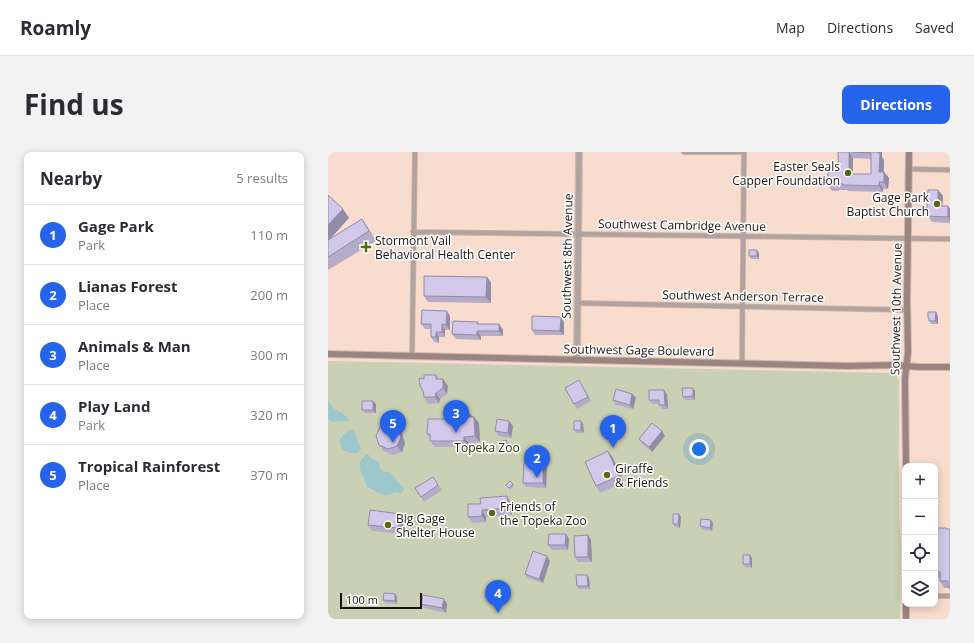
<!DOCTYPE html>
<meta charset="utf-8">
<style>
body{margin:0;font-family:"Open Sans",sans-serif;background:#f2f2f3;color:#2b2b33}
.controls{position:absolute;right:12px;bottom:12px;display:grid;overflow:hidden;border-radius:8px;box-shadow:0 2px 10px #0003}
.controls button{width:36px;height:36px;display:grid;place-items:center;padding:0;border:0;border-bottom:1px solid #e1e1e2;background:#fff;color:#2b2b33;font:20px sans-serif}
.scale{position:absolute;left:12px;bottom:10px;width:82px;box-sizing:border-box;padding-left:4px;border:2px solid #1d130e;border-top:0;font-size:11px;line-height:14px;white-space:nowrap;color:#1d130e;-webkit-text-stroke:3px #fff;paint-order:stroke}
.you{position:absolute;left:371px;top:297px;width:14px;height:14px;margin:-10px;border:3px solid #fff;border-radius:50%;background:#1a73e8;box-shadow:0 0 0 6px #1a73e833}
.badge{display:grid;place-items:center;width:26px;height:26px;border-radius:50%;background:#2563eb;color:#fff;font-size:13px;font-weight:700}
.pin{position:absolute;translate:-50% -33px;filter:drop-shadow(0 1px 2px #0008)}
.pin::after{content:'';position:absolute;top:21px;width:14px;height:12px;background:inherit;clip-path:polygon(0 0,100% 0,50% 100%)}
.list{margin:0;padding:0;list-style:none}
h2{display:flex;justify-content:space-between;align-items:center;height:52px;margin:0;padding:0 16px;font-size:17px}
h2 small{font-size:13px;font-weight:400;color:#7c7c81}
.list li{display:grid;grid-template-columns:26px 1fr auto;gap:12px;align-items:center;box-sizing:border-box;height:60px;padding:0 16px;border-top:1px solid #e1e1e2}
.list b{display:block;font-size:15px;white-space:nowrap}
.list p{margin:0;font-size:13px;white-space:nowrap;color:#7c7c81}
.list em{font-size:13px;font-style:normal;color:#7c7c81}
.icon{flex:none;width:22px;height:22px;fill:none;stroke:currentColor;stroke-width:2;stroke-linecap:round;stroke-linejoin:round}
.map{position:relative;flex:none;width:622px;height:467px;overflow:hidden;border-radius:8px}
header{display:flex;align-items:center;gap:24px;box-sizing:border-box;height:56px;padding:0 20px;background:#fff;border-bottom:1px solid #e1e1e2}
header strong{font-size:19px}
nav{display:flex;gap:22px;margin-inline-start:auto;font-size:14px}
.intro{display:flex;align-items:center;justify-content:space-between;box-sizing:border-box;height:96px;padding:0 24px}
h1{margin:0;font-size:28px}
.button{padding:10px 18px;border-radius:8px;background:#2563eb;color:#fff;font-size:14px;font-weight:700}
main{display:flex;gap:24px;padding:0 24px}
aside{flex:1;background:#fff;border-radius:8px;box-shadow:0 2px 10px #0003}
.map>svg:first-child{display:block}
</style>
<header>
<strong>Roamly</strong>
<nav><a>Map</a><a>Directions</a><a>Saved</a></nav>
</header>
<div class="intro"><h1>Find us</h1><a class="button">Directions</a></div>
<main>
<aside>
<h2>Nearby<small>5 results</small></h2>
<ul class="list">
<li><span class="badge">1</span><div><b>Gage Park</b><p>Park</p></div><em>110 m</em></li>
<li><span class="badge">2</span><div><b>Lianas Forest</b><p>Place</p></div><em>200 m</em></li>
<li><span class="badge">3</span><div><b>Animals &amp; Man</b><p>Place</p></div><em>300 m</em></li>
<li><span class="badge">4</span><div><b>Play Land</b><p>Park</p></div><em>320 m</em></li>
<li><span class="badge">5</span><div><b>Tropical Rainforest</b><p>Place</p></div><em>370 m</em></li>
</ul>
</aside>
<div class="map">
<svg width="622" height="467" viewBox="0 0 622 467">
<rect width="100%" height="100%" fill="#f8dccd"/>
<!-- green -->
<path fill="#cad0b3" d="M0,209L567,221L571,228V363L573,391L572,467H0Z"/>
<!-- water -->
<path fill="#9bc7cd" d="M0,248C7,262 15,258 22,269L3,270L0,267Z
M25,277L33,297L30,301C20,302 11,299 12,287L17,281Z
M40,302L43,306C51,310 51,307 52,317L57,320H62L76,337L72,343L70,340L59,343L49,341L47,339L39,335C37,324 23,311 40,302Z"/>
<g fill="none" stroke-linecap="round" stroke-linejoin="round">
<!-- minor casing -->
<g stroke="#d1b8ab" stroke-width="6">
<path id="minor" d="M356,0H416
M581,17L622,18
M85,80L622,87
M250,151L580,158
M84,205L87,0
M414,211L416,0
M607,444H622"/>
</g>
<!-- tertiary casing -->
<g stroke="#d1b8ab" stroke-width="8">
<path id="tertiary" d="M249,208L251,0"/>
</g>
<!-- secondary casing -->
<g stroke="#d1b8ab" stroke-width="8">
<path id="secondary" d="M0,202L519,214L566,213L591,215H622
M578,314L577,227L580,200L579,148L581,0
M578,467V452"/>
</g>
<!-- minor -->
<use href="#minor" stroke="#b1a4a0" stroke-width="4.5"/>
<!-- tertiary -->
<use href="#tertiary" stroke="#b1a4a0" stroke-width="5.5"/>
<!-- secondary -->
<use href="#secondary" stroke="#998581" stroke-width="6"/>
</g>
<!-- wall -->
<path fill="#b4acc9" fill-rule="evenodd" d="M510,0H554V5L556,8V20L561,26L560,37H555V40L520,39L519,38H511V39H504L500,33L511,20ZM525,6L543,7V22H525Z
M610,38L615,44L614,54L622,57V71L604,70L597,60Z
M0,43L21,66L1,88L34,67L48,89L0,118Z
M431,101V107H423L421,104Z
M159,125L163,131V151L100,150L96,144Z
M608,160L610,164V172H603L600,166Z
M122,164V178H117V185H111V191L106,190L103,185V177H97L93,172Z
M236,170V183H207L204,178Z
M151,172H171L175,178V184H153V188L128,187L124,182Z
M108,223L111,227L120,234L119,242L112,247L111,251L100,252L96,245V227Z
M254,233L263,249L249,257L246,252Z
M367,239V248H357L355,245Z
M304,242L308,246L305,257L288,253L285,248Z
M339,242L340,257H334L331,252H324L321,248Z
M48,252V261H37L34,258Z
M146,265L151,271L152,290L141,291V295H107L102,289V286L99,282L117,267L131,266Z
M255,272L256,281H248L246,278Z
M185,274L183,286L171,284L167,279Z
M334,279L337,284L324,300L314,292L311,287Z
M74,282L77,291L74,300L65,303L56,299L51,293Z
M180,291L183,300L176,302L174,299Z
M285,306L296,330L272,341L268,334Z
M215,312L219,316L218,336L198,335L195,331Z
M105,325L114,338L96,350L87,336Z
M185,332L186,334L182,338L178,333Z
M183,351L184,363L158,365V370L145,371L140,365V352Z
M72,362L76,368L75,382L44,379L40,373Z
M353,365L352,376L347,375L345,372Z
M383,368L385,371L384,379L374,377L372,374Z
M607,376H618L619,377H622V438L620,436H616L612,429V426H609L607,423Z
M238,382L241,387L240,398H224L220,393Z
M260,383L263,388L264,410H250L247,405Z
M424,406V416L417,415L415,412Z
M222,409L215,431L200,426L197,422Z
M259,423L261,426L262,437H251L249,434Z
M69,445V452L57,451L55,448Z
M116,447L119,452L118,461L96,456L93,452Z"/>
<!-- shaded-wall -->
<path fill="#928ca4" d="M521,0L525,6V28L521,22Z
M550,0H554V5L556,8L555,26L551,20Z
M556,20L561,26L560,37L556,30Z
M551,30L555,37V40L551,34Z
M610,38L615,44L614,60L610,54Z
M620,54L622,57V68L620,65Z
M15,57L21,66L0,89V73Z
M34,67L40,76L48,89L41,79Z
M429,98L431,101V107L429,104Z
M159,125L163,131V151L158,145Z
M119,159L122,164V178L118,173Z
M608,160L610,164V172L607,169Z
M233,165L236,170V183L232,179Z
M114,172L117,178V185L114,180Z
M171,172L175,178V184L171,179Z
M149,179L153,184V188L149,183Z
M108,180L111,185V191L108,185Z
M115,227L120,234L119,242L115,236Z
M251,228L254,233L263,249L260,245Z
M365,236L367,239V248L365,244Z
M336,238L339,242L340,257L337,253Z
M108,241L112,247L111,251L107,245Z
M304,242L308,246L305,257L302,253Z
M45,249L48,252V261L45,258Z
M140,259L145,265H140Z
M146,265L151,271L152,290L147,284Z
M181,269L185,274L183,286L180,281Z
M253,269L255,272L256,281L253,278Z
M70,276L74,282L77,291L74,300L69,294Z
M334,279L337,284L324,300L321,295Z
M136,285L141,291V295L136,289Z
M178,288L180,291L183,300L181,297Z
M280,299L285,306L296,330L291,324Z
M215,312L219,316L218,336L215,331Z
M179,344L183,351L184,363L180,356Z
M154,358L158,365V370L154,364Z
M72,362L76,368L75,382L70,376Z
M351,362L353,365L352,376L350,372Z
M383,368L385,371L384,379L382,376Z
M238,382L241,387L240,398L237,393Z
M260,383L263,388L264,410L260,405Z
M422,403L424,406V416L422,412Z
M219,404L222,409L215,431L211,427Z
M259,423L261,426L262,437L260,434Z
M67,442L69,445V452L67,449Z
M116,447L119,452L118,461L114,456Z"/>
<!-- building -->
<path fill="#d1c8ea" stroke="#928ca4" d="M510,0H521V22H543V1L525,0H550V1H552L551,20H556V30H551V34L515,33V32L506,31L507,33H500V20H511Z
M600,38H610V54H620V65L600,64V60H597V55L599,56Z
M0,43L15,57L0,73Z
M34,67L41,79L0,105V88Z
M421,98H429V104H421Z
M96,124L159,125L158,145L96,144Z
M94,158L119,159L118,173L114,172V180H108V185H103V172H93Z
M600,160H608L607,169H601V166H600Z
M204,164L233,165L232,179L204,178Z
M125,169L150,170L149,172H171V179H149V183L124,182Z
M96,223H108V227H115V236L108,241L107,245H96L95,239L92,234L91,226L96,227Z
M251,228L260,245L246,252L237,236Z
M354,236H365V244L355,245Z
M288,237L304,242L302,253L285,248Z
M321,238H336L337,253H331V248H321Z
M34,249H45V258H34Z
M131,258L140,259V265H146L147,284L136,285V289H102V282H99L100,267H117V265L131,266Z
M169,267L181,269L180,281L167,279Z
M246,269H253V278H246Z
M324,271L334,279L321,295L311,287Z
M61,272L70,276L73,285L69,294L60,297L51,293L48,284L52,275Z
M178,288L181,297L174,299L171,290Z
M280,299L291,324L268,334L257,310Z
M196,311L215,312V331H195Z
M105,325L110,333L93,345L87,336Z
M182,329L185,332L181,336L178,333Z
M179,344L180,356L154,358V364L140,365V352H153L152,346Z
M42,358L72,362L70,376L40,373Z
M345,362H351L350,372H345Z
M373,367L383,368L382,376L372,374Z
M607,376H618V377H622V435H620V429H612V420H607Z
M221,382H238L237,393H220Z
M260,383V405H247L246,384Z
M205,399L219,404L211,427L197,422Z
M415,403H422V412H415Z
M248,423H259L260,434H249Z
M56,441L67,442V449L55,448Z
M95,443L116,447L114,456L93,452Z"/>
<!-- markers -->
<g fill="#5b670d" stroke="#fff" stroke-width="1.5">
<circle cx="520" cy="21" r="4"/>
<circle cx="609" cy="52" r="4"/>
<path d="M36 89h4v4h4v4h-4v4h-4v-4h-4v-4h4z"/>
<circle cx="279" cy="323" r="4"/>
<circle cx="164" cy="361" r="4"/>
<circle cx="60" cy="373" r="4"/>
</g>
<g text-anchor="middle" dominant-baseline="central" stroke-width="3" stroke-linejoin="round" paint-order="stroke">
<!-- poi labels -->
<g font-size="12" fill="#1d130e" stroke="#fff" text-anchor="start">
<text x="512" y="14" text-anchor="end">Easter Seals<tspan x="512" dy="14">Capper Foundation</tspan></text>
<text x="601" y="45" text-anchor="end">Gage Park<tspan x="601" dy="14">Baptist Church</tspan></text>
<text x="47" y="88">Stormont Vail<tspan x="47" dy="14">Behavioral Health Center</tspan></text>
<text x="287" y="316">Giraffe<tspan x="287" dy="14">&amp; Friends</tspan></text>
<text x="172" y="354">Friends of<tspan x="172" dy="14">the Topeka Zoo</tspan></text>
<text x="68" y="366">Big Gage<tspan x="68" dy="14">Shelter House</tspan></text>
</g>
<!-- street labels -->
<g font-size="12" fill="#1d130e" stroke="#fff">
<text transform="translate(354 73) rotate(1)">Southwest Cambridge Avenue</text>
<text transform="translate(239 104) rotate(-89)">Southwest 8th Avenue</text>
<text transform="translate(415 144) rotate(1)">Southwest Anderson Terrace</text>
<text transform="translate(568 157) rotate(-89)">Southwest 10th Avenue</text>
<text transform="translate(311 198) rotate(1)">Southwest Gage Boulevard</text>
</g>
<!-- park labels -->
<g font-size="12" fill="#282e03" stroke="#fff">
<text x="159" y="295">Topeka Zoo</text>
</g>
</g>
</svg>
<div class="controls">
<button>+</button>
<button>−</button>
<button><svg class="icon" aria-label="locate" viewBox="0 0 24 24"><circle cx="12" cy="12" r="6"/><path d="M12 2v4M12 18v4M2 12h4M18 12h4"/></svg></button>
<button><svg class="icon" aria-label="layers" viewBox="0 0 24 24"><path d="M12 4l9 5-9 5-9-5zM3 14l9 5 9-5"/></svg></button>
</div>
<div class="scale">100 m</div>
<div class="you"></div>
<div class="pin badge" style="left:285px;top:296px">1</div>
<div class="pin badge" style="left:209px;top:326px">2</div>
<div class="pin badge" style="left:128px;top:281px">3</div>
<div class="pin badge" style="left:170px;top:461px">4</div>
<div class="pin badge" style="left:65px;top:291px">5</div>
</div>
</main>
